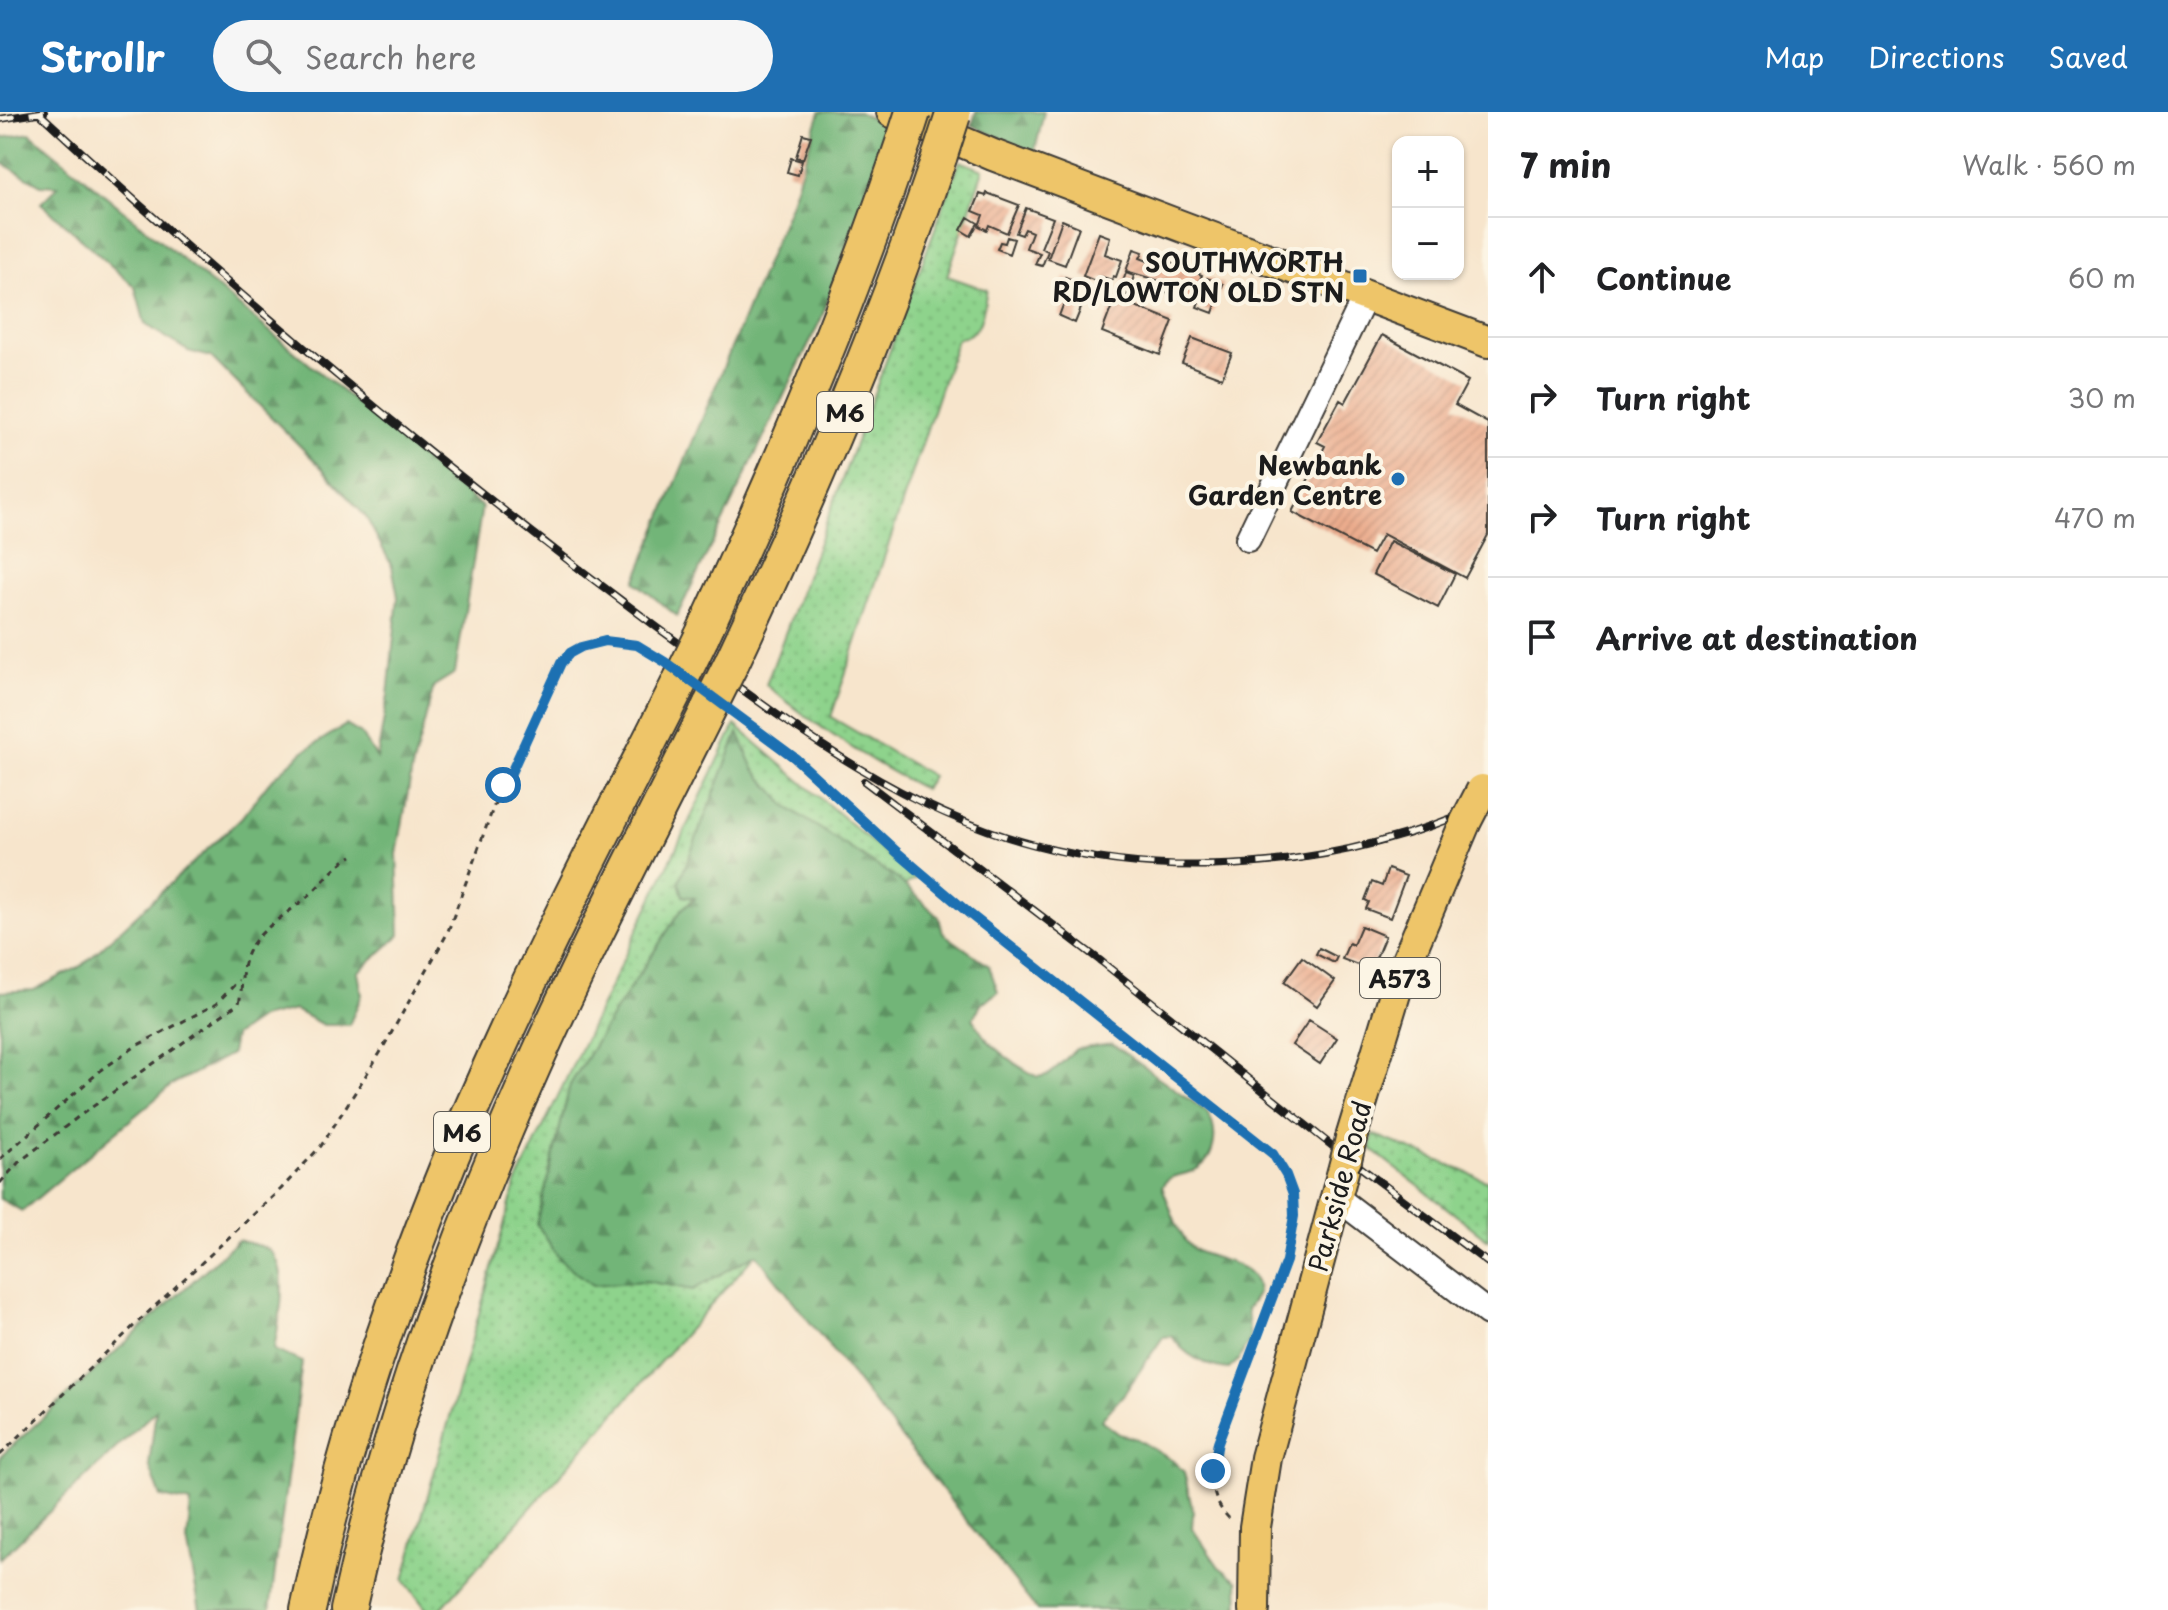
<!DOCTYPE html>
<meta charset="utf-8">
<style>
body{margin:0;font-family:"Playpen Sans",sans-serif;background:#f6f6f6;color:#202124}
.controls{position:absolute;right:24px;top:24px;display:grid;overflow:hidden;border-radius:16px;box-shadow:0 2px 6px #0004}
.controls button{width:72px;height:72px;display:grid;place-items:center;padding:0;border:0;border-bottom:2px solid #e0e0e0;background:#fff;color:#202124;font:40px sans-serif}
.stop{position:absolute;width:24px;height:24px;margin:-18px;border:6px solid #1f6fb2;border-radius:50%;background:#fff}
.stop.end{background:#1f6fb2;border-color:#fff;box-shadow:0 2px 8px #0008}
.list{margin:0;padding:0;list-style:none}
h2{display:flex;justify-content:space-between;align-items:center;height:104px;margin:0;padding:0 32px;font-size:34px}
h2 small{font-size:26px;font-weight:400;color:#757577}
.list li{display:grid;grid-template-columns:52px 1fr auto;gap:24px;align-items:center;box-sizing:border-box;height:120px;padding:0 32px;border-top:2px solid #e0e0e0}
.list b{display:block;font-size:30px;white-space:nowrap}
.list em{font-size:26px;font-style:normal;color:#757577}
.icon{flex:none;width:44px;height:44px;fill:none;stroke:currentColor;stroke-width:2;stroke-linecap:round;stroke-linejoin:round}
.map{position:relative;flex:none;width:1488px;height:1498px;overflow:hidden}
header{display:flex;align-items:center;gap:48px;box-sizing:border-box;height:112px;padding:0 40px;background:#1f6fb2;color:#fff}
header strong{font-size:38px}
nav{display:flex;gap:44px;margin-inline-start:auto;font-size:28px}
.search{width:560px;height:72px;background:#f6f6f6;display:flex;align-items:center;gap:20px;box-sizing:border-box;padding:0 28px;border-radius:44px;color:#757577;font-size:30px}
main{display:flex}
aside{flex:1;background:#fff}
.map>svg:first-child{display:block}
</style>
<header>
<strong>Strollr</strong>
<div class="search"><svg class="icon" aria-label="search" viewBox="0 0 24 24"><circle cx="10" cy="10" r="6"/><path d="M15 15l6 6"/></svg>Search here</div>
<nav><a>Map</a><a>Directions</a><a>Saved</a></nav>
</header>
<main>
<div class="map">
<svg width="1488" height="1498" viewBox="0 0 1488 1498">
<defs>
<pattern id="green-dots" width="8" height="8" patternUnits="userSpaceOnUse" patternTransform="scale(2)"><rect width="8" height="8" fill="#8ed38c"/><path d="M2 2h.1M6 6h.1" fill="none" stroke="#7ab578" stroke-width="1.8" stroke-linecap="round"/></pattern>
<pattern id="forest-firs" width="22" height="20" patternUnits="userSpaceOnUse" patternTransform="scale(2)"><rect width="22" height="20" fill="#72b578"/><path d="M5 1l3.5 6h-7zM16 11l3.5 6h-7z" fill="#5d9262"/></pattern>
<pattern id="building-hatch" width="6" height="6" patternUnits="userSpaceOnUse" patternTransform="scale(2)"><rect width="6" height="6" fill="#ebac8d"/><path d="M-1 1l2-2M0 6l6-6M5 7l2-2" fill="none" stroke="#c99379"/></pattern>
</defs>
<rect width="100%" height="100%" fill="#fcf5e5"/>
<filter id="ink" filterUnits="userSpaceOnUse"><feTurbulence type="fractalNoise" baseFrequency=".0125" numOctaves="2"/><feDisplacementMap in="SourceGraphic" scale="16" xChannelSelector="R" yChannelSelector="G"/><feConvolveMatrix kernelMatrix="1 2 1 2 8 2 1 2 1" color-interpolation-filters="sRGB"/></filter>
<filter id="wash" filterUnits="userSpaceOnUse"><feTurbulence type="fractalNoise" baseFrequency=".006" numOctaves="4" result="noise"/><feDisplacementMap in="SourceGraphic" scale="32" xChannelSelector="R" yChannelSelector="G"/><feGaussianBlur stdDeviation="1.8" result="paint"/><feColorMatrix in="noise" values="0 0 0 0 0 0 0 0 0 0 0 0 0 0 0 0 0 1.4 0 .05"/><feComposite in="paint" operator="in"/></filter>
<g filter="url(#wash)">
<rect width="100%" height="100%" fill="#f7e5cc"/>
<!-- green -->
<path fill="url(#green-dots)" stroke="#557854" stroke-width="2" d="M960,49L983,58L947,164L987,178C981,203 985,221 957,227L831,605L932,664L924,677C866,648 816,614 766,573Z
M735,613L915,767L877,791L756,1142L440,1498H427L404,1468L515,1074Z
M1373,1022L1488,1069V1128L1371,1037Z"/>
<!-- forest -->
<path fill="url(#forest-firs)" stroke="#47684a" stroke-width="2" d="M820,0H859L890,15L821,207L677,504L635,470L790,93Z
M976,0H1044L1034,43L972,13Z
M30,21L482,395L455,561L434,574L412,657L397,742L400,823L358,860L362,883L349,913H323L295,898L260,906L234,924L231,942L173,972L22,1099L0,1087V880L34,878L83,853L241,706L269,670L304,639L346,613L361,622L377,646L388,583L398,485L392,454L366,405L320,354L211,245L188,239L145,212L135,175L41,91L58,74L41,73L0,50V26Z
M738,621L754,657L787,695L899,768L939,805L943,821L989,854L998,880L982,891L973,906C983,931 1014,953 1038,965L1050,962L1076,937L1112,932L1207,1000C1220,1021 1216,1051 1190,1060C1177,1065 1169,1062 1162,1075C1170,1093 1176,1118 1189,1133C1205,1151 1258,1144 1258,1181L1247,1197L1250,1227L1238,1248L1229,1257C1207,1255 1183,1243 1172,1224L1163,1225L1124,1282L1101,1308L1119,1322L1137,1327L1173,1349L1184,1360L1193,1400L1192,1416L1219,1455L1238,1469L1239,1498H1037L756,1142L693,1178L646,1169L593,1173L560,1148L537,1112L570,973L615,899L682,797L695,786L683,784L679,770Z
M238,1128C247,1131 262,1133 269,1138C292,1155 278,1213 274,1238L302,1250L270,1498H200L187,1429L191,1391L161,1385L149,1353L156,1298L0,1447V1345Z"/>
<g id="blocks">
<!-- building -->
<path fill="url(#building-hatch)" d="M803,22L811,24L803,47L796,45Z
M791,46L802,49L798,63L787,60Z
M987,81L1019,93L1007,121L989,113L987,118L979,114L983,103L973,99L980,82L986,84Z
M1026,96L1053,106L1041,136L1048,139L1042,154L1035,152L1040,141L1026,136L1032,120L1025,117L1022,123L1016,121Z
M968,105L978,111L971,124L961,118Z
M1062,108L1079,115L1065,153L1048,147Z
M1099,121L1110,125L1105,142L1122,148L1116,165L1113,164L1112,168L1102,165L1100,171L1083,164Z
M1007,125L1014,127L1009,142L997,137L1000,130L1005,131Z
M1134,137L1143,140L1140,146L1150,150L1153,144L1202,163L1199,170L1205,172L1207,166L1223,172L1213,201L1197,195L1204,176L1197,173L1191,188L1179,184L1183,172L1177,170L1172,183L1164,180L1168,169L1164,168L1163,170L1126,159Z
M1126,161L1134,164L1126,187L1118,184Z
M1065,165L1081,171L1079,176L1088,179L1075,211L1059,204L1068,180L1060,176Z
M1115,186L1173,209L1160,243L1102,220Z
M1382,223L1468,269L1455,293L1488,311V423L1465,466L1383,422L1372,442L1292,400L1325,334L1317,330L1340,288L1345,291Z
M1192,226L1232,241L1222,266L1182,251Z
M1390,429L1455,462L1438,496L1373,462Z
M1388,757L1406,764L1390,806L1366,797L1369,790L1365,788L1372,770L1382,774Z
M1361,814L1385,824L1371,858L1342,847L1349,831L1353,833Z
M1319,836L1337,845L1334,851L1316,842Z
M1302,845L1335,869L1317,894L1284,870Z
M1309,908L1337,926L1320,952L1292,933Z"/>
</g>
</g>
<g filter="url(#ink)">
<use href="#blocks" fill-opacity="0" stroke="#3d3a36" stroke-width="2"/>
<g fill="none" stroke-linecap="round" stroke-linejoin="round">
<!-- minor casing -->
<g stroke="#3d3a36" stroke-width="28">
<path id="minor" d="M1248,427L1365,185
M1336,1085L1488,1201"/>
</g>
<!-- major casing -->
<g stroke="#3d3a36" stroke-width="34">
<path id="major" d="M892,0L993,43L1488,230
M1351,1026L1400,865L1465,711
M1254,1498L1255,1415L1266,1346L1346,1048"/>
</g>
<!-- highway casing -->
<g stroke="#3d3a36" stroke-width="38">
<path id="highway" d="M701,526C777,363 847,199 904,28
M732,550C810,384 882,217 940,43
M308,1498C349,1303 418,1112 501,931C557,808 620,688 681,567
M348,1498C389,1311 455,1130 533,955C588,832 651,713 711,592"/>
</g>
<!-- path -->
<path stroke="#3d3a36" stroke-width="3" stroke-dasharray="6 6" stroke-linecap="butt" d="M733,599C792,643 844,692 898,741C985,819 1079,891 1171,962C1209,991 1285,1035 1293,1083C1300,1126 1277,1172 1263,1212C1248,1251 1233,1291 1218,1330C1212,1363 1206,1386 1233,1410
M0,1047L100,959L136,934L216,892L239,868
M0,1071L19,1050L78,1005L239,891C244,871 239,855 250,836C263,815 287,802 306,786C322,772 334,754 352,744
M0,1343L140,1208L281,1077L321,1034L380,941L447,822L499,680L510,663L561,551C577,532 609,523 634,531C644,535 653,543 662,548"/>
<!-- minor -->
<use href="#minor" stroke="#fff" stroke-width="24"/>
<!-- major -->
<use href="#major" stroke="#eec569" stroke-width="30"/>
<!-- highway -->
<use href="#highway" stroke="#eec569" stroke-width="34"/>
<!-- rail casing -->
<g stroke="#1c1c1c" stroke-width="8">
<path id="rail" d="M38,0C235,183 442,356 658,516C775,601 892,696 1035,733C1183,772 1349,754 1488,691
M0,7L44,0
M864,669L1102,850L1336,1037L1488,1151"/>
</g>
<!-- rail -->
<use href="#rail" stroke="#fcf5e5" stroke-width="5" stroke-dasharray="15" stroke-linecap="butt"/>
<!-- major-bridge casing -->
<g stroke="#3d3a36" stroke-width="34" stroke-linecap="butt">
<path id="major-bridge" d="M1465,711L1482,678
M1346,1048L1351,1026"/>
</g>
<!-- highway-bridge casing -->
<g stroke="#3d3a36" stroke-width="38" stroke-linecap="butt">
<path id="highway-bridge" d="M904,28L913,0
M940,43L953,3
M681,567L701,526
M711,592L732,550"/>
</g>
<!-- major-bridge -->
<use href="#major-bridge" stroke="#eec569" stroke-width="30"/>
<!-- highway-bridge -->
<use href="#highway-bridge" stroke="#eec569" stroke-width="34"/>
</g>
</g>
<g fill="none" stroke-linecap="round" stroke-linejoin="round" filter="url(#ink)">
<!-- route -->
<path stroke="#1f6fb2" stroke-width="10" d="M503,673L510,663L561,551L570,541L581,535L605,529L637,533L665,550L795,646L898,741L971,803L1273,1042L1286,1063L1293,1082L1294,1104L1286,1149L1218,1330L1213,1359"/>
</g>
<!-- markers -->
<g fill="#1f6fb2" stroke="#fcf5e5" stroke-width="3">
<rect x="1352" y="156" width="16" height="16" rx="4"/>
<circle cx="1398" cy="367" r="8"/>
</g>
<g text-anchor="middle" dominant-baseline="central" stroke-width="8" stroke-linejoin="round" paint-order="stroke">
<!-- shield labels -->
<g fill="#fcf5e5" stroke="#5f5d58" stroke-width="2">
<rect x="817" y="280" width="56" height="40" rx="6"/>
<rect x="1360" y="846" width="80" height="40" rx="6"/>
<rect x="434" y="1000" width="56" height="40" rx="6"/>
</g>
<g font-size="24" font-weight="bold" fill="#1c1c1c">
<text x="845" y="300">M6</text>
<text x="1400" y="866">A573</text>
<text x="462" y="1020">M6</text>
</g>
<!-- poi labels -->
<g font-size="26" font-weight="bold" fill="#1c1c1c" stroke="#fcf5e5" text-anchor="end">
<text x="1344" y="149">SOUTHWORTH<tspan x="1344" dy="30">RD/LOWTON OLD STN</tspan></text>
<text x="1382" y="352">Newbank<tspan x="1382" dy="30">Garden Centre</tspan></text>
</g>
<!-- street labels -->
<g font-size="26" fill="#1c1c1c" stroke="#fcf5e5">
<text transform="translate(1339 1074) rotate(-75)">Parkside Road</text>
</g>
</g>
</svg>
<div class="controls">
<button>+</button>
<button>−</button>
</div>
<div class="stop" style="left:503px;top:673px"></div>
<div class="stop end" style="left:1213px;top:1359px"></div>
</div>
<aside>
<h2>7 min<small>Walk · 560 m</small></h2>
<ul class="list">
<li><svg class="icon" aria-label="ahead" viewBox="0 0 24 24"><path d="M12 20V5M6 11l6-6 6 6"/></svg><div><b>Continue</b></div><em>60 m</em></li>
<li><svg class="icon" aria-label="right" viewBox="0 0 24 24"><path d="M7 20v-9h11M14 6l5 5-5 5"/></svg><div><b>Turn right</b></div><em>30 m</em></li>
<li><svg class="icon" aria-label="right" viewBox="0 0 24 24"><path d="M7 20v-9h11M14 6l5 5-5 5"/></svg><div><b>Turn right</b></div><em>470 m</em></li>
<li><svg class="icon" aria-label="arrive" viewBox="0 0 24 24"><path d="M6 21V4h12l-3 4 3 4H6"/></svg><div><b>Arrive at destination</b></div></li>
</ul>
</aside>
</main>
